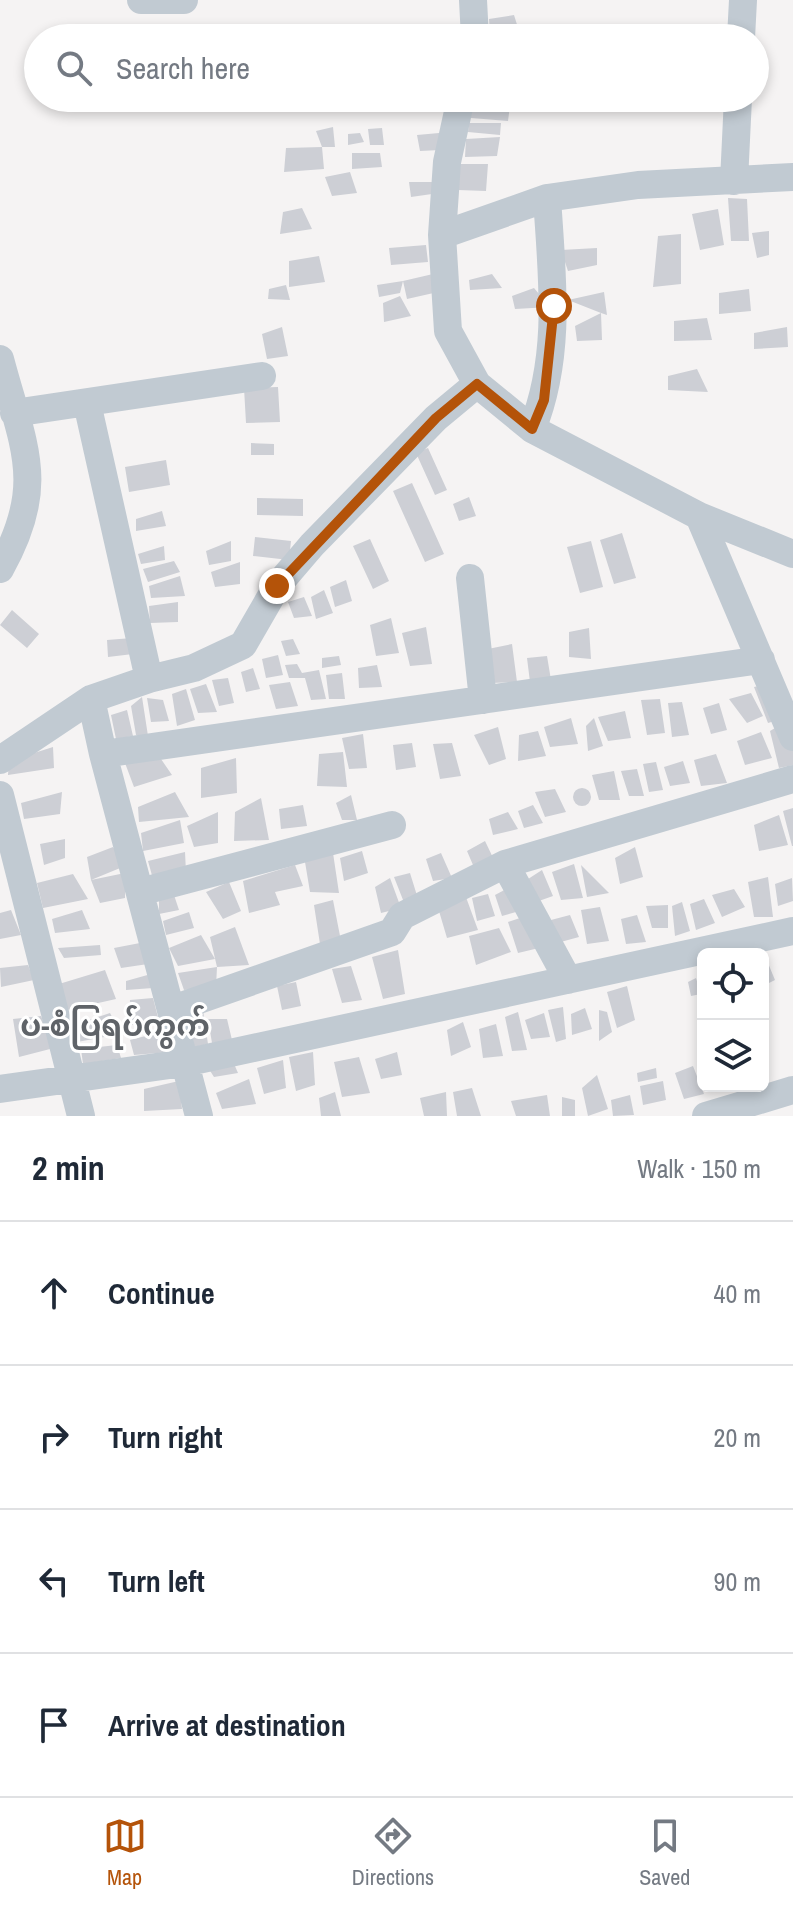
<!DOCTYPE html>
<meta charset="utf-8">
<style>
body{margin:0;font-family:"Archivo Narrow","Noto Sans Myanmar",sans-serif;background:#f6f6f7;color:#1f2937}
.controls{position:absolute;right:24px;bottom:24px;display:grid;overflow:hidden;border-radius:12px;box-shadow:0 4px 12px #0003}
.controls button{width:72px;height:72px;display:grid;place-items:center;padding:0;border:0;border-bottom:2px solid #e0e1e3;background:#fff;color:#1f2937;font:40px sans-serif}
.stop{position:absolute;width:24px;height:24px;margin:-18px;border:6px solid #b45309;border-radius:50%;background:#fff}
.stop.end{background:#b45309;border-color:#fff;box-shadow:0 2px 8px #0008}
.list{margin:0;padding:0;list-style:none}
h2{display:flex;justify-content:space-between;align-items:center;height:104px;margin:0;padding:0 32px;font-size:34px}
h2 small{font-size:26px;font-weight:400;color:#747a83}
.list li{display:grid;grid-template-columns:52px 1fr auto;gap:24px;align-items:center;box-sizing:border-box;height:144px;padding:0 32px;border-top:2px solid #e0e1e3}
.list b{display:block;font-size:30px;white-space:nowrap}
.list em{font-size:26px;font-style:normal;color:#747a83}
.icon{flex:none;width:44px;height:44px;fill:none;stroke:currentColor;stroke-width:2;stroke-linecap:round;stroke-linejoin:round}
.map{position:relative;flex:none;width:793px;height:1116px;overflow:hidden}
.search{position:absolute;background:#fff;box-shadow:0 4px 12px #0003;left:24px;right:24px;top:24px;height:88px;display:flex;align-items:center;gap:20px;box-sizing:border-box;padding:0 28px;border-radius:44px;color:#747a83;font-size:30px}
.sheet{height:680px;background:#fff}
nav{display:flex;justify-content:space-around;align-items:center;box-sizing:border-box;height:112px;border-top:2px solid #e0e1e3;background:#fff;font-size:22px;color:#747a83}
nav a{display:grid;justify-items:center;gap:4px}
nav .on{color:#b45309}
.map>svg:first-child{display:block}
</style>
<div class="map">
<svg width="793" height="1116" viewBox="0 0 793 1116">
<rect width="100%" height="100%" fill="#f5f3f3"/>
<!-- building -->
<path fill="#cdcfd5" d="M514,15L519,31L490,34L489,19Z
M380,98H440L439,105L380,101Z
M470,98H511L508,121L471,118Z
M469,123H501L500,135L468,132Z
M333,127L335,147H322L324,169L284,172L286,148L322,147L316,131Z
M382,128L384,145H370L368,129Z
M360,133L364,142L348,145V134Z
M439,133L440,150L420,151L417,135Z
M500,137L497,156L465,157L466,139Z
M352,153H380L382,167L352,169Z
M458,164H488L486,191L458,190Z
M350,172L357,193L332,196L325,177Z
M409,182H432V194L411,197Z
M728,198L747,199L749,241H731Z
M302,208L312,229L280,234L283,212Z
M718,209L724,245L700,250L692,214Z
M769,231V255L757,258L752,233Z
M681,234V284L653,287L658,236Z
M426,245L428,262L391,265L389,248Z
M597,248V265L568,271L561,250Z
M319,256L325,282L289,287V261Z
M433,274L438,292L407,299L403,281Z
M492,274L502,288L470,290L469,280Z
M403,281L400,293L379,297L377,285Z
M286,285L290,300L268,299L269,289Z
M534,288L550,307L515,309L512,296Z
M749,289L751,311L719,314V293Z
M604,292L607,315L601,313L602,340L577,341L575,326L601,313L568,300Z
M400,296L411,316L384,322L383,303Z
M707,318L712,340L674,341V321Z
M282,327L288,356L267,359L262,334Z
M787,327L788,347L754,349V333Z
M697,369L708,392L668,390V376Z
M278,387L280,422L246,423L244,388Z
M251,443L274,444V455H251Z
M428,448L447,490L435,495L416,453Z
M166,460L170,485L129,492L125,467Z
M412,483L444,554L425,562L393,491Z
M469,497L476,516L459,521L453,504Z
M257,498L303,499V516L257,515Z
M162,511L166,526L136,531V519Z
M622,533L636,578L614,584L600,540Z
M255,537L291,541L289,560L253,556Z
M370,539L389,581L373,589L353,546Z
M231,541V561L209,565L206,551Z
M591,541L603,587L580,593L567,547Z
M164,546L165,560L141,564L138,554Z
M174,561L180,572L148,582L143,569Z
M240,562V584L215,587L211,572Z
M180,576L185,596L151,598L149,586Z
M346,580L352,601L335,607L330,587Z
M324,590L333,613L316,619L311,597Z
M304,597L312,616L294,618L288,602Z
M178,602V622L150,623L149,606Z
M12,610L39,634L27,648L0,625Z
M391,618L399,653L376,656L370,625Z
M426,627L432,664L410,666L402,633Z
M589,628L591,659L569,657V632Z
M132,638L133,654L108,657L107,640Z
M293,639L300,654L286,656L281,641Z
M512,644L517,682L491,683L488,649Z
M278,655L283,675L266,678L262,659Z
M339,656L341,665L322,668V658Z
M547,656L551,680L530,682L527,658Z
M297,664L302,673L319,670L326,699L311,700L305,678H289L285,665Z
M377,665L382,687L359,688L358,668Z
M253,668L260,689L246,692L241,672Z
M342,673L345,699H329L326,675Z
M228,678L234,703L219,706L212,680Z
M290,682L298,706L276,709L269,685Z
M206,684L217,712L198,713L190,689Z
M767,684L781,719L768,723L754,687Z
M186,689L195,720L177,726L172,694Z
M751,693L763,716L747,723L729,699Z
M142,697L148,736L136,735L131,706Z
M147,698L163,700L169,721L151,722Z
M660,699L665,733L647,735L641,700Z
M682,702L689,735L672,737L668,703Z
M719,703L727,730L711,734L703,708Z
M127,710L133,736L116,739L111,715Z
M625,711L631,738L608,741L598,717Z
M571,718L578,744L550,747L544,727Z
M594,718L603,746L588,751L586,726Z
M785,722L793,747V765L779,768L770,731Z
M498,727L506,759L489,765L474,735Z
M538,731L546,756L518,761L519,735Z
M761,732L772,758L745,765L737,741Z
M363,734L367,768L349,769L342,738Z
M412,743L416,767L396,770L393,745Z
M452,743L461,776L440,779L433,744Z
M53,747L54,768L8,775L9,761Z
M343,752L347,787L317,786L319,754Z
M716,754L727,783L701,786L694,760Z
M236,758L237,793L201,798V768Z
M161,759L172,775L134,787L125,763Z
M683,761L690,783L670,786L664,767Z
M656,762L663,790L649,792L643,764Z
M637,769L644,796H629L621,771Z
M614,771L620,800H599L592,775Z
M573 797a9 9 0 1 1 18 0a9 9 0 1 1-18 0Z
M555,789L566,812L545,817L535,792Z
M62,792L60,814L24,819L21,803Z
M175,792L189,817L139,822L138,807Z
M351,795L357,820H342L336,803Z
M261,798L269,840L234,841L235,812Z
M303,805L307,826L281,829L279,809Z
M533,805L543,823L524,828L518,811Z
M793,808V846H792L783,811Z
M218,812V843L194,847L187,826Z
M508,812L518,829L493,835L489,819Z
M779,815L788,845L759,851L754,825Z
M180,820L184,843L143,851L141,833Z
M65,839V858L44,865L40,844Z
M485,841L497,866L476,872L467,851Z
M113,847L125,866L91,880L87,857Z
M635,847L643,877L620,884L615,858Z
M362,851L368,873L344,881L340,858Z
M185,852L186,872L153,879L148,861Z
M333,853L339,893L310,892L304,856Z
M441,853L452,878L433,881L426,859Z
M574,864L583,898L561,900L552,872Z
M295,865L303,886L275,892L280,905L249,913L243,881Z
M581,865L609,893L587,897Z
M542,870L553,896L536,902L525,881Z
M125,873V898L100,903L91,880Z
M410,873L419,902L405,905L394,877Z
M73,874L88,899L43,908L37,883Z
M768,877L773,917H754L748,882Z
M390,878L401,908L381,913L375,887Z
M792,878L793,901L778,906L775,884Z
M229,882L241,911L223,919L206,892Z
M510,887L523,910L502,916L495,895Z
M463,889L478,930L447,938L436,901Z
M734,889L745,907L722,917L712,895Z
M173,892L179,910L159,914V900Z
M488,894L495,916L477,921L472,898Z
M704,899L715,923L696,930L690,904Z
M333,900L341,941L320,944L314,905Z
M682,902L690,931L675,936L672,906Z
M668,905V928H652L646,906Z
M600,907L609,941L587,944L581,910Z
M11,910L21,935L0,939V913Z
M82,910L90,929L55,933L52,919Z
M189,912L194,928L166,935L163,921Z
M570,915L579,937L557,943L551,920Z
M637,915L646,942L626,944L621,919Z
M526,916L539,948L518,953L508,922Z
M235,927L249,965L217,967L210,937Z
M499,928L511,952L476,965L469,936Z
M201,935L215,959L178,966L169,948Z
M140,943L148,964L121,968L114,948Z
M100,945L101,955L64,958L58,948Z
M398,950L405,994L383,999L372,957Z
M763,951L775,980L763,986Z
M28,965L34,980L1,987L0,968Z
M351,966L362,1000L342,1003L332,969Z
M217,967L216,987L184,990L178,973Z
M105,970L116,999L67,1010L59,984Z
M151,974L153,988L126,990V981Z
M696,978L701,994L691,996L688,982Z
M296,982L301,1006L282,1010L277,986Z
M627,986L635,1020L617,1028L607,992Z
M153,998L160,1025H129L130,1000Z
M563,1007L566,1039L556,1042L548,1010Z
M585,1008L592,1029L572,1035L571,1014Z
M203,1010L208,1044L190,1048L185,1011Z
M599,1010L607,1012L612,1032L599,1041Z
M518,1012L527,1050L512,1051L505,1017Z
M110,1013L121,1034L77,1042L71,1026Z
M544,1013L550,1037L531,1039L525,1020Z
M41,1016L54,1048L19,1057L13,1019Z
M208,1019H227L232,1040L212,1043Z
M463,1022L471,1047L451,1056L447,1030Z
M496,1024L503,1056L483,1058L479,1029Z
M161,1032L169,1052L134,1055L130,1040Z
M117,1045L121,1058L83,1064L81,1049Z
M313,1052L315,1085L296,1091L289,1057Z
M397,1052L402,1075L381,1079L375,1059Z
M231,1057L238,1073L214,1077L207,1066Z
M359,1057L370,1093L342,1097L334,1062Z
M283,1060L286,1088L264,1094L257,1068Z
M693,1066L704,1094L684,1099L675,1073Z
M656,1068L657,1078L638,1082L637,1073Z
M597,1075L608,1109L588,1116L582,1088Z
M249,1079L256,1104L222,1109L216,1093Z
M179,1081L182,1109L144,1111V1089Z
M663,1081L666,1100L643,1105L640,1086Z
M472,1088L481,1116H457L453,1092Z
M335,1092L341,1116H321L319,1098Z
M446,1092L447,1116H424L420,1098Z
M547,1095L550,1116H516L511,1101Z
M630,1095L634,1115L613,1116L611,1100Z
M562,1097L575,1100V1116H562Z"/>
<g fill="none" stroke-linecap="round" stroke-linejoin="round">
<!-- minor -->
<path stroke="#c1cad2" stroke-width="28" d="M141,0H184
M473,0L475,38
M741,38L743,0
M461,98L447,162L442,235L448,331L477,384L532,429L699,516L793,554
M734,181L738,98
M442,235L547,198L638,185L793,177
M0,359C23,446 48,484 0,569
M87,403L149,679
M14,413L262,376
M532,429C562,355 552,276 547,198
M699,516L793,737
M470,578L483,700
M91,699L103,754L199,1116
M103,754L761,660
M0,760L91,699L149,679L194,668L243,645L277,586L312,545L436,418L477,384
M0,795L81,1116
M505,864L568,980
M140,892L392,825
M173,1009L392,932L402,916L505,864L793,779
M0,1089L184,1063L793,931
M706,1116L793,1090"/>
</g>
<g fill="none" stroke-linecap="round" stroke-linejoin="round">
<!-- route -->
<path stroke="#b45309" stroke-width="10" d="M277,586L436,418L477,384L532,429L544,400L554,306"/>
</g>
<g text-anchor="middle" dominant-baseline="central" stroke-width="6" stroke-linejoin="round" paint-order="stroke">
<!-- quarter labels -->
<g font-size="30" font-weight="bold" fill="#5f6368" stroke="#fff">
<text x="115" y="1025">ပ-စံပြရပ်ကွက်</text>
</g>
</g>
</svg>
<div class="controls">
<button><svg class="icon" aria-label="locate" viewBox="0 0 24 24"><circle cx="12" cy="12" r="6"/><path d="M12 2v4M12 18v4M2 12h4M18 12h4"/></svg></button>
<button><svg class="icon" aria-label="layers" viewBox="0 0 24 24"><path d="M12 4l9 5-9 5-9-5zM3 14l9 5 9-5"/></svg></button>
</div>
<div class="stop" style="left:554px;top:306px"></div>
<div class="stop end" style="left:277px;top:586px"></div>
<div class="search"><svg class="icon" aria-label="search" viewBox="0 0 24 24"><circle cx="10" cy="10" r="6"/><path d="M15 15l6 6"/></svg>Search here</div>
</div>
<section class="sheet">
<h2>2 min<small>Walk · 150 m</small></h2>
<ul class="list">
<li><svg class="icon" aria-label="ahead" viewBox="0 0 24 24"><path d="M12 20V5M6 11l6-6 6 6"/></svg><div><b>Continue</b></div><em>40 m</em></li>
<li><svg class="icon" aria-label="right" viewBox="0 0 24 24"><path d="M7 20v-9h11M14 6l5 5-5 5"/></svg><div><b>Turn right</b></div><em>20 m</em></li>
<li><svg class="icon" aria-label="left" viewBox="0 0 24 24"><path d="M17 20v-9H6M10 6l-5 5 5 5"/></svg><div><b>Turn left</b></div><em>90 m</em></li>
<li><svg class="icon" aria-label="arrive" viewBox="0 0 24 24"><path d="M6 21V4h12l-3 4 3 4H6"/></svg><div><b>Arrive at destination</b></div></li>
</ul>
</section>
<nav>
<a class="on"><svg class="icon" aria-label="map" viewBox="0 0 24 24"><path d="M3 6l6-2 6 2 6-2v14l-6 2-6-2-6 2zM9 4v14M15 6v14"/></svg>Map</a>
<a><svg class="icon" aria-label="directions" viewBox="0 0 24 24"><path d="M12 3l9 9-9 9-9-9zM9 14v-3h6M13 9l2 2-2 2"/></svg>Directions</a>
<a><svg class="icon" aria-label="saved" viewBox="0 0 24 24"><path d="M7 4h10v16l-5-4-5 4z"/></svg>Saved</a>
</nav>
